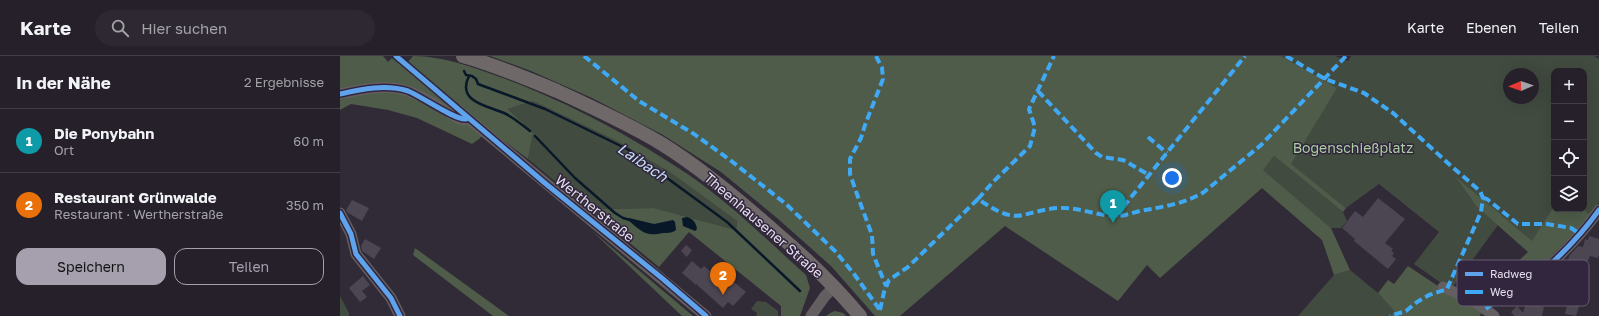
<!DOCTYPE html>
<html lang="de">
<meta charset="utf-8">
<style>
body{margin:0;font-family:"Golos Text",sans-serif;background:#2d2832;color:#f1f3f6}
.controls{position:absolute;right:12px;top:12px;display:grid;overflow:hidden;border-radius:8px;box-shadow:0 4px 16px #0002}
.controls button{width:36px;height:36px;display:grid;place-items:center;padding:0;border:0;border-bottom:1px solid #423e47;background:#25202a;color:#f1f3f6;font:20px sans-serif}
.compass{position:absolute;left:1163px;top:12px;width:36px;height:36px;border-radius:50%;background:#25202a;box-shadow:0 4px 16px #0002;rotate:268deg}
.you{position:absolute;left:832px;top:122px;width:14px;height:14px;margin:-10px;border:3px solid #fff;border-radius:50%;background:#1a73e8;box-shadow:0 0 0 6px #1a73e833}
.badge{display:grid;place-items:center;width:26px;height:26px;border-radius:50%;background:#a69fae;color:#fff;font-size:13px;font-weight:700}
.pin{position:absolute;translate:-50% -33px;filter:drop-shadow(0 1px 2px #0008)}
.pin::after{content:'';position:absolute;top:21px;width:14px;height:12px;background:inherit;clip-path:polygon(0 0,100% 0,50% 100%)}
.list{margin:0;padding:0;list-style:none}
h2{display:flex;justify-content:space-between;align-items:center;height:52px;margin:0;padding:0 16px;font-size:17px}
h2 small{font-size:13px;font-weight:400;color:#a3a3a8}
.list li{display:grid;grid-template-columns:26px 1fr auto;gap:12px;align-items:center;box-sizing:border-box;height:64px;padding:0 16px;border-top:1px solid #423e47}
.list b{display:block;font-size:15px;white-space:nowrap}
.list p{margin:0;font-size:13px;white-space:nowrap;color:#a3a3a8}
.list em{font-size:13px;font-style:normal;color:#a3a3a8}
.actions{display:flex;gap:8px;padding:12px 16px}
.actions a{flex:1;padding:9px 0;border:1px solid #a69fae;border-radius:12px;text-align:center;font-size:14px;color:#a69fae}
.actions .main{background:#a69fae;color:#111}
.icon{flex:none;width:22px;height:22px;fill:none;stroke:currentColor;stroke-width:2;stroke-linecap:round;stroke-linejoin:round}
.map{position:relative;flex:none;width:1259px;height:260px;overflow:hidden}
header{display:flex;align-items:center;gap:24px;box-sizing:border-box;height:56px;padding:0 20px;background:#25202a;border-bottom:1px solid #423e47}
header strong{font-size:19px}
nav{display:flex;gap:22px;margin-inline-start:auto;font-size:14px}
.search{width:280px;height:36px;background:#2d2832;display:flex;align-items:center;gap:10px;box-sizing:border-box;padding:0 14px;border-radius:22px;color:#a3a3a8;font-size:15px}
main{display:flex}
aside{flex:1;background:#25202a}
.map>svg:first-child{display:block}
</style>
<header>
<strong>Karte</strong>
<div class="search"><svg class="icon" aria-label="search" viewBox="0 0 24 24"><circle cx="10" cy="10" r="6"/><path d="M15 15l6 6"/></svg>Hier suchen</div>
<nav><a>Karte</a><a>Ebenen</a><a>Teilen</a></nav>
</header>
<main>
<aside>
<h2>In der Nähe<small>2 Ergebnisse</small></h2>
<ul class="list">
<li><span class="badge" style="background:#0f9aa8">1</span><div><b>Die Ponybahn</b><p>Ort</p></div><em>60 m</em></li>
<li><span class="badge" style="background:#e8710a">2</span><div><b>Restaurant Grünwalde</b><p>Restaurant · Wertherstraße</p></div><em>350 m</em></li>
</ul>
<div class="actions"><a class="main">Speichern</a><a>Teilen</a></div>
</aside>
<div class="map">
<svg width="1259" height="260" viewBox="0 0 1259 260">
<rect width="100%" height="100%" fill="#312b38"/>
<!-- green -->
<path fill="#424b40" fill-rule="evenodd" d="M941,0H995L1008,5L1011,0H1254L1259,3V146L1251,160L1244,153V15H1214V150L1192,186L1116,121L1136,150L1158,169L1112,232L1104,229L1074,208L1099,176L1039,128L1006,152L950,108L996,32ZM1169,18H1193V42H1169Z
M193,45L279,86L331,117L397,165L396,174L314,152L262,153L258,161L188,103L193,77L168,53Z
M934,100L1003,156L1007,165L1001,172H991L922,114Z
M1010,214L1038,237L1054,255L1051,260H958L994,219Z
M0,240L9,257V260H0Z
M417,245L426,246L438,255V260H416L417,257L411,253Z"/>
<!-- forest -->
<path fill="#4e5c49" d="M0,0H43L48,6L52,2L61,9L68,6L73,0C103,0 132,11 160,21C226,45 291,80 349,119C391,148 428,185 466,219L470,232L460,260H441V250L349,176L319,211L258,161L262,153L314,152L396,174L397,165L331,117L279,86L193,45L168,53L193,77L188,103L148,73L139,83L132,88L77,62L48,54L11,48L0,54Z
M150,0H941L997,32L951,108L1006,152L1003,156L934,100L923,114L991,172L1010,214L994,219L982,184L922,132L820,222L807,209L778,245L665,170L560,260H535L491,210L437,162L381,116L323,79L252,42L191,15Z
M1115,120L1192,185L1214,150V153H1244L1251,160L1194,217L1170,237L1146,246L1139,243L1188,196L1136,150Z
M251,174L353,260H342Z
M75,192L169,260H153L73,199Z
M1068,210L1107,236L1130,248L1141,257L1140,260H1051L1054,255L1038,237L1048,224L1054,228Z
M495,255L503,257L506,260H486L490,257Z"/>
<!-- water -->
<path fill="#081829" d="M347,161C353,163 356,166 357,173L355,175L343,170L342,162Z
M289,162L314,168L333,164L335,166L336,174C332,177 328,177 323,177C305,181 301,175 288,164L287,163Z"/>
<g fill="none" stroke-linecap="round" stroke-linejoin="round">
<!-- stream -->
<path stroke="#081829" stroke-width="2.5" d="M124,15L126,19L132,20L136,23L138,28L205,53L289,94L387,166L460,235
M129,20C116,46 148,50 164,57C173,61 182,69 190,75
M195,80L235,122L275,157L283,162L290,164"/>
</g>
<!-- building -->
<path fill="#4c4652" d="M1038,142L1065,163L1045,187L1053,193L1051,195L1054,197L1052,200L1056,203L1048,213L1014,185L1015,183L1002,172L1015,155L1023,161Z
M12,144L29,152L22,165L8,157L6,154Z
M1249,180L1259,183V198L1258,202L1250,200L1242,218L1238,216L1234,224L1221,218L1230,199L1238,190L1243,191L1245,183L1248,184Z
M25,183L41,192L34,203L22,195L21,190Z
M346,189L352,194L347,201L341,195Z
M352,205L361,213L364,210L389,232L394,226L406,236L393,250L388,246L383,252L356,228V229L342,217Z
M23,220L30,229L22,235L27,241L20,246L9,232Z
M1229,241L1241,244L1236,260L1225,258Z
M1186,247L1204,251L1202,260H1174L1171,256L1177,250L1183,257Z"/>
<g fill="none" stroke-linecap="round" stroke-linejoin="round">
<!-- minor -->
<path stroke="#635e5f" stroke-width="11" d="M0,38C18,34 37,30 55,32C78,35 100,52 119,63L124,64
M118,54L366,260
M0,157L11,178L16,198L51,242L60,260
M1103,231C1121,239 1139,247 1154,260
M1164,243C1198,224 1237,185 1259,154
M471,260L485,240L494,231"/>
<!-- major -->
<path stroke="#6f6868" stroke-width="14" d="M123,0C155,9 186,22 217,35C252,51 289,68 322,88C362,113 399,144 434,175C465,201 494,229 520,260"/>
<!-- quiet -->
<path stroke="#3fa9f5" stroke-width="4" stroke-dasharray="8 4" stroke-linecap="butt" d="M244,0L299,45L354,78L390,104L446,148L495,195L514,218L540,254
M536,0L542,12L543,23L525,69L521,82L510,103V118L518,141L532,179L533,198L546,230
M946,0L985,23L1024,37L1053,57L1110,109L1140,135L1143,142L1141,156L1107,233L1089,239L1077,246L1066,255L1050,260
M698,35L756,97L762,101L783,104L809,119
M808,81L827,97
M1143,142L1147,143L1178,168H1207L1231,172L1240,178
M638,143L652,127L690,90L695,71L689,53L714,0
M776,160L905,0
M1146,253L1154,246L1164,243
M540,254L544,236L549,224L568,211L638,143C650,151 667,163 683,159C696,156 708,152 721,152C738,151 758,160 776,160C784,160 792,157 800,155C822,151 844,148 864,136L921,89L1006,0"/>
<!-- cycleway casing -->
<g stroke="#31263d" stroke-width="8">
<path id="cycleway" d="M56,0L206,128L323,223L366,260
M0,38C22,33 46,28 68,35C81,40 116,65 126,63
M0,157L11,178L16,198L51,242L60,260
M1164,243C1198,224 1237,185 1259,154"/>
</g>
<!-- cycleway -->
<use href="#cycleway" stroke="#60a3ed" stroke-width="5"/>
</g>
<g text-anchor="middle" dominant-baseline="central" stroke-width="3" stroke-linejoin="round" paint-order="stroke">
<!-- park labels -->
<g font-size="14" fill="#abcea0" stroke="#31263d">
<text x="1013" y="91">Bogenschießplatz</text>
</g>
<!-- street labels -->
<g font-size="14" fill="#e5deed" stroke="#31263d">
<text transform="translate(255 152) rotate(39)">Wertherstraße</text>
<text transform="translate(424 169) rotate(41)">Theenhausener Straße</text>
</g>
<!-- water labels -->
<g font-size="15" font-style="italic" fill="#c4ddf6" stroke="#31263d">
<text transform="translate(303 106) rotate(34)">Laibach</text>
</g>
</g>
<!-- legend -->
<rect x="1117" y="204" width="132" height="46" rx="6" fill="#31263d" stroke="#675d72" stroke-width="1"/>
<rect x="1125" y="216" width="18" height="4" fill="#60a3ed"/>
<rect x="1125" y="234" width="18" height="4" fill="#3fa9f5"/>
<g font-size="11" fill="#e5deed">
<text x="1150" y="222">Radweg</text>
<text x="1150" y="240">Weg</text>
</g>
</svg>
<div class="controls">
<button>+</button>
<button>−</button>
<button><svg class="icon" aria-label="locate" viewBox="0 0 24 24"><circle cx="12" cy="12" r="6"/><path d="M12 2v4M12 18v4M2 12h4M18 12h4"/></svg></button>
<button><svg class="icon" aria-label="layers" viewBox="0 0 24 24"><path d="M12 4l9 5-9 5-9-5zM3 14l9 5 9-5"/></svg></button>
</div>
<svg class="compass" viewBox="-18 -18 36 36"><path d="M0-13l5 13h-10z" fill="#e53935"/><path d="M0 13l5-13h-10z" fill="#a3a3a8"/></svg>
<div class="you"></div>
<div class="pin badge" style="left:773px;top:167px;background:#0f9aa8">1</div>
<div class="pin badge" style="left:383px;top:239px;background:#e8710a">2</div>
</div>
</main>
